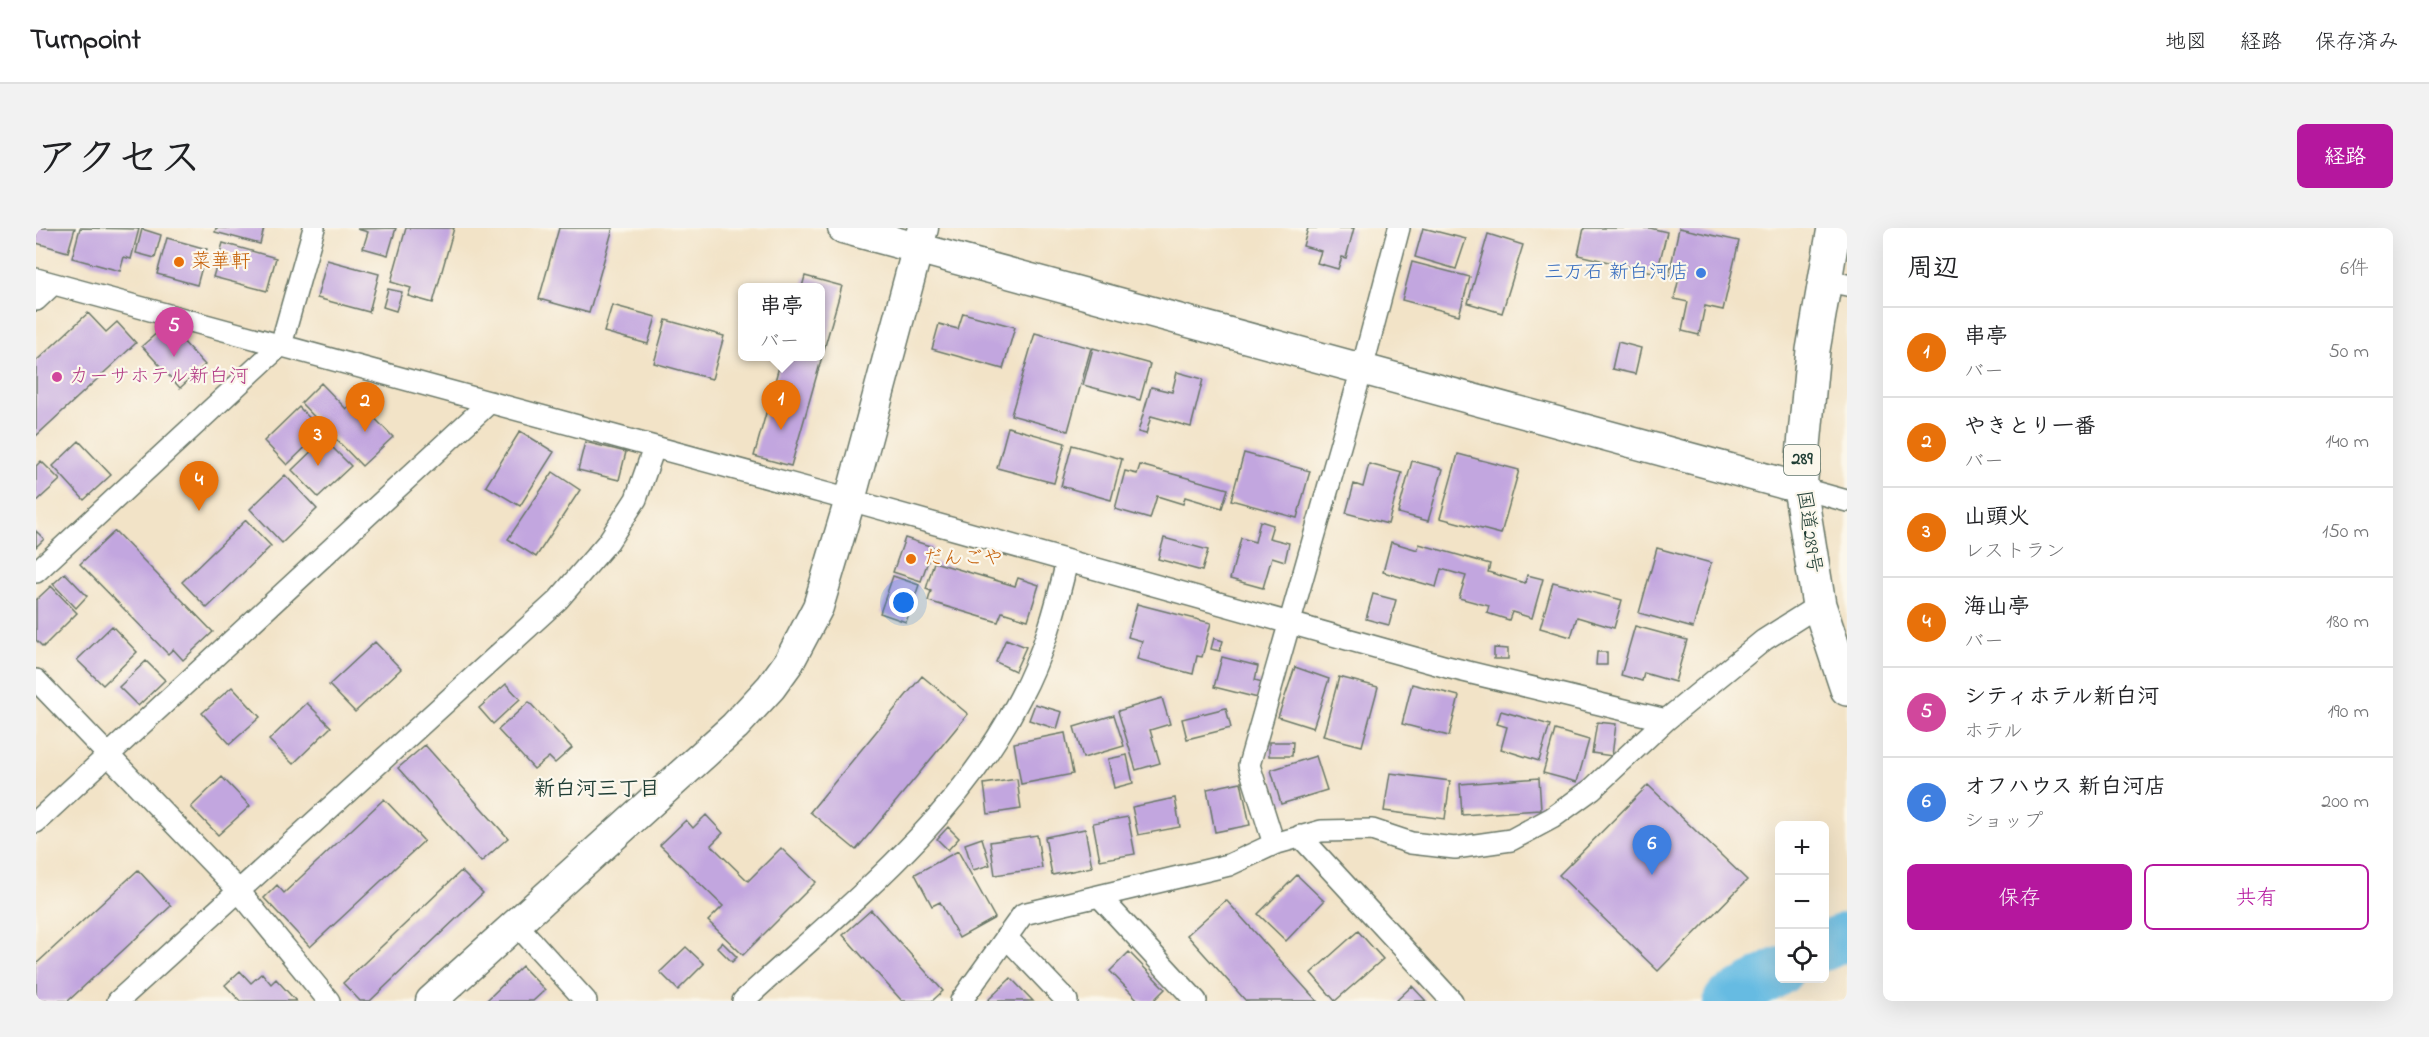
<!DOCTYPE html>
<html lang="ja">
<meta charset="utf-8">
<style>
body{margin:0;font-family:"Indie Flower","Klee One",sans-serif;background:#f2f2f2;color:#202124}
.controls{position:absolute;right:18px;bottom:18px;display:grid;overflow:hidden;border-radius:9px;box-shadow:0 6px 24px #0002}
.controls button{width:54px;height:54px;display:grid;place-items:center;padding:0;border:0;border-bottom:2px solid #e0e0e0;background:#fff;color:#202124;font:30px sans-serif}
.you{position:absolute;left:868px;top:375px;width:21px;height:21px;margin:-15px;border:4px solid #fff;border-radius:50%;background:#1a73e8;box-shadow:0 0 0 9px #1a73e833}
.badge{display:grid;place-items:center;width:39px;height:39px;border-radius:50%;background:#b5179e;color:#fff;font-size:20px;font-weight:700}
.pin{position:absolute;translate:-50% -50px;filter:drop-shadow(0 2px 3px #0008)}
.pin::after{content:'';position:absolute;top:32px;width:21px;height:18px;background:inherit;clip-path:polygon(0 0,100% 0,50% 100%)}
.popup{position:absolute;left:702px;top:55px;width:87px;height:78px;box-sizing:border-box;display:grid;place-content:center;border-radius:9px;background:#fff;filter:drop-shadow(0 2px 4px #0005);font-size:20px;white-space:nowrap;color:#757577}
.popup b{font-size:22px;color:#202124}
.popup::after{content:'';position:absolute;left:50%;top:100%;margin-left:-12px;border:12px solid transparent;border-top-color:#fff}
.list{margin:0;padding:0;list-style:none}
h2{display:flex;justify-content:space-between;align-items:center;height:78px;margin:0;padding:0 24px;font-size:26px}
h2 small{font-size:20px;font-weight:400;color:#757577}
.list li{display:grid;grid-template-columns:39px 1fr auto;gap:18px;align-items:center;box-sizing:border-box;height:90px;padding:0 24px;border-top:2px solid #e0e0e0}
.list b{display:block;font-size:22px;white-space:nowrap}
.list p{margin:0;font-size:20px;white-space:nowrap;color:#757577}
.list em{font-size:20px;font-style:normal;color:#757577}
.actions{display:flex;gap:12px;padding:18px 24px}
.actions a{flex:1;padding:14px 0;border:2px solid #b5179e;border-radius:9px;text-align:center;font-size:21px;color:#b5179e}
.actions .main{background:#b5179e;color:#fff}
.icon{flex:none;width:33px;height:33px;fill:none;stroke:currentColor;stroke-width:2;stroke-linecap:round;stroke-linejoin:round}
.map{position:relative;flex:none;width:1811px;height:773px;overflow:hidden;border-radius:9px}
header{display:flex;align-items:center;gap:36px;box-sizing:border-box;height:84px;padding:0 30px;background:#fff;border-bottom:2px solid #e0e0e0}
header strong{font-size:28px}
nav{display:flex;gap:33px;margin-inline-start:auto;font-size:21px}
.intro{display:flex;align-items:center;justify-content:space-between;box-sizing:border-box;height:144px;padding:0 36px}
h1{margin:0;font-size:42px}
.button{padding:15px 27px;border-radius:9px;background:#b5179e;color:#fff;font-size:21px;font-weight:700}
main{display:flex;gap:36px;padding:0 36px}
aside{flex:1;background:#fff;border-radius:9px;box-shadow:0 6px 24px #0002}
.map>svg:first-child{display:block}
</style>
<header>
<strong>Turnpoint</strong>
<nav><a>地図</a><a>経路</a><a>保存済み</a></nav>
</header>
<div class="intro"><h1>アクセス</h1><a class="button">経路</a></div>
<main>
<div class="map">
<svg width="1811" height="773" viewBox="0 0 1811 773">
<rect width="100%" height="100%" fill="#fbf7ec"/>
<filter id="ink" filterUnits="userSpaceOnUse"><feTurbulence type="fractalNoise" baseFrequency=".0167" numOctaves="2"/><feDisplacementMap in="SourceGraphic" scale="12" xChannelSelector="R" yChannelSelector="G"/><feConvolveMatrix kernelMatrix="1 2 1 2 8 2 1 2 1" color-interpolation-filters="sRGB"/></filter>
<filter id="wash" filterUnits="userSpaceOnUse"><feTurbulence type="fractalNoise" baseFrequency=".008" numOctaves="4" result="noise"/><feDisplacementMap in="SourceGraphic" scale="24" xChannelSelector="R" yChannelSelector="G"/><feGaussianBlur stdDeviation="1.35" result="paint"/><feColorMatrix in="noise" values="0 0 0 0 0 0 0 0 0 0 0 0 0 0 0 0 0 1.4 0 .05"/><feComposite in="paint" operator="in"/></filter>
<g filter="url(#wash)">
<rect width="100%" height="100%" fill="#f2e3c7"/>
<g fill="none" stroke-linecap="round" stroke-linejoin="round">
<!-- river -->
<path stroke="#66bbe2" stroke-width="48" d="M1788,719L1811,708
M1691,773L1744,743"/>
</g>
<g id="blocks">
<!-- building -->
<path fill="#c2a6df" d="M0,0H39L32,24L0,15Z
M44,0L103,1L95,31L88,29L84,43L36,30Z
M180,0H228L224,16L179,4Z
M360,0L352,27L327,20L332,4L321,1Z
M370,0H418L397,75L372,68L375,60L355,54Z
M523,0H577L553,85L503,71Z
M1272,0H1318L1310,30L1306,29L1302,41L1281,35L1285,23L1267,18Z
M1387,0L1430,11L1420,41L1379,29Z
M1548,0H1614L1631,4L1621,45L1542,27Z
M1643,0L1703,13L1687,82L1669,78L1663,107L1646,103L1652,74L1638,71L1643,50L1633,47Z
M106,1L125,7L119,30L100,25Z
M1452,6L1487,17L1466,85L1432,75Z
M131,10L171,21L161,57L121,46Z
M187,15L240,30L231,63L177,49Z
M291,32L343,46L333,84L281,70Z
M1376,34L1434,49L1423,87L1366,72Z
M769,48L806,58L755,238L718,228L746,128H784V59H766Z
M352,61L366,64L360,83L347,79Z
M576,77L620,89L612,116L568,104Z
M52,85L70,104L81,94L100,115L0,208V133Z
M927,85L979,99L967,141L896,121L903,96L922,101Z
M630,92L688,108L676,151L618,135Z
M131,96L169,137L144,160L106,118Z
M999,105L1055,120L1032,203L975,187Z
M1582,114L1605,120L1599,146L1576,141Z
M1057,120L1114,136L1104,172L1047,157Z
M1141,144L1167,151L1155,199L1115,188L1110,206L1102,204L1115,159L1136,164Z
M285,155L310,181L320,171L357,209L326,238L265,175Z
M263,179L286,203L251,237L228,213Z
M972,199L1029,215L1018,255L961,240Z
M484,203L518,224L484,278L450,258Z
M288,211L315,238L282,269L256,242Z
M43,213L75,247L48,272L17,238Z
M549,214L590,224L583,252L542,242Z
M1036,217L1086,231L1075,272L1025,258Z
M1208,225L1274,243L1261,290L1195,272Z
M1422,226L1483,242L1465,306L1404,290Z
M5,233L24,252L0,274V238Z
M1376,233L1407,241L1392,293L1362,285Z
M1333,236L1366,245L1352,296L1310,285L1318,256L1327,259Z
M1104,237L1192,261L1186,280L1149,269L1147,276L1121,268L1114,291L1079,281L1089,243L1101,246Z
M517,244L544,262L500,329L472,311Z
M249,247L281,281L246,315L214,281Z
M210,292L235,318L171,380L146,354Z
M1224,293L1237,297L1233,310L1253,315L1249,333L1236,329L1227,360L1194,351L1205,310L1219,314Z
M0,303L8,311L0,319Z
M79,303L177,404L147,432L137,421L132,426L44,336Z
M869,310L897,319L885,353L857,344Z
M1128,310L1172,322L1166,343L1122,331Z
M1355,314L1382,322L1383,316L1454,336L1452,344L1489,355L1491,347L1507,351L1496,390L1476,384L1473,392L1451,385L1453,378L1423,370L1430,348L1405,341L1400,359L1347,344Z
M1621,320L1675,335L1657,400L1603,385Z
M898,334L979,358L982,350L1003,357L992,392L966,384L962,394L892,373L895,363L890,361Z
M29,345L51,368L40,380L17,356Z
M857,348L883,357L870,394L844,385Z
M1517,354L1586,372L1578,400L1541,389L1535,409L1504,400Z
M15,358L41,385L7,419L0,412V372Z
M1337,366L1360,372L1353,397L1330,391Z
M1101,376L1175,395L1166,429L1161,428L1157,446L1101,431L1106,413L1092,409Z
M76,398L101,424L67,457L41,432Z
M1599,398L1651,412L1639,454L1608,445L1606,453L1585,447Z
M1178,410L1187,413L1184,423L1175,421Z
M970,411L990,419L979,443L960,434Z
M339,414L365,441L319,484L293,457Z
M1458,420L1472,421V431H1458Z
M1561,424H1571V437H1560Z
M1186,429L1222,438L1219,452L1226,454L1222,470L1178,459Z
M110,433L129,452L102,478L83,459Z
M1259,439L1293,451L1277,500L1242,489Z
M886,448L932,486L820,622L774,584Z
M1303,449L1342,459L1326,518L1287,508Z
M470,456L484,471L457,496L443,480Z
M1376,456L1423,468L1413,508L1366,496Z
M196,459L224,489L194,516L166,485Z
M1126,470L1134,496L1114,502L1124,535L1100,542L1082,483Z
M493,474L536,520L519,535L513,529L498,541L462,502Z
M271,475L295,499L257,536L233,512Z
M999,476L1026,484L1021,501L993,492Z
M1190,480L1195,500L1151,511L1146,491Z
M1465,483L1514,497L1503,533L1465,521L1471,499L1461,496Z
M1078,487L1088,518L1047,530L1038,499Z
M1561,494L1580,496L1576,528L1556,525Z
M1519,502L1553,512L1541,554L1507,545Z
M1029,505L1037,546L985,556L978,515Z
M1233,514H1257L1256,528H1233Z
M389,517L472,610L445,634L362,540Z
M1091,527L1097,555L1078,560L1072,531Z
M1280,528L1291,562L1245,576L1235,542Z
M1354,545L1414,553L1409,591L1348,583Z
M186,549L214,578L182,607L155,579Z
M1503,550L1505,582L1426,587L1424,556Z
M981,551L985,581L952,586L948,556Z
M1205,554L1214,597L1179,604L1171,561Z
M1612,557L1711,652L1622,743L1523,647Z
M1139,570L1144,599L1102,607L1096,579Z
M348,571L388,613L274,719L228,670L241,657L248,665Z
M670,587L687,605L675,617L712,653L745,620L780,654L707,727L672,693L687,678L624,617L650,592L657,600Z
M1092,589L1099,626L1064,632L1057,595Z
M912,599L923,610L912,622L901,611Z
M1049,601L1056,639L1016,647L1009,609Z
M1001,607L1006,640L959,647L954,614Z
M946,610L954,637L937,642L929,616Z
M922,623L959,690L923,710L904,674L896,678L879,646Z
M102,642L135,678L32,773H0V736Z
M425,643L447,665L334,773H324L307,755Z
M1261,647L1288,673L1250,713L1222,686Z
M1190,672L1281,773H1210L1151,707Z
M835,682L907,763L896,773H866L807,707Z
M1322,703L1347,731L1299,773L1275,745Z
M686,714L701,729L696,734L681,719Z
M650,719L668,736L642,762L624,744Z
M1093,724L1129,761L1117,773H1103L1074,743Z
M486,738L509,762L497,773H450Z
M204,743L215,755L226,745L235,756L240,751L260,773H204L189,757Z
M975,750L997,773H951Z
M1376,758L1390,773H1360Z"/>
</g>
</g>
<g filter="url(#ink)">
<use href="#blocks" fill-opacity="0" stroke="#697767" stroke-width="1.5"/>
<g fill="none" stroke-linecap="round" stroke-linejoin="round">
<!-- street casing -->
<g stroke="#697767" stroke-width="24">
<path id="street" d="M0,51L814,272L1411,439L1630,492
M1789,53L1811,57
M0,72L17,56
M1764,260L1811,273
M0,344L245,117L278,0
M0,452L202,662L293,773
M0,594L454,174
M1264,608L1416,773
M1238,616L1213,537L1326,141L1363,0
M1064,669L1160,773
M481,697L550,773
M970,709L1031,773
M82,773L522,372L572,314L600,271L618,220
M707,773C807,681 921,594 984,470C1007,427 1020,381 1031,333
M925,773L987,686L1193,637L1238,616L1285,603L1336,602L1375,615L1419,620L1475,612L1516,590L1556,561L1630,492L1728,412L1783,377"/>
</g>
<!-- secondary casing -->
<g stroke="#697767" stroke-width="33">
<path id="secondary" d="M807,0L1764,260
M395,773L699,498L735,459L753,434L782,379L814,272L887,0"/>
</g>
<!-- highway casing -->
<g stroke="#697767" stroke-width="36">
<path id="highway" d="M1798,0L1777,122L1764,260L1783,377L1811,461"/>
</g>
<!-- street -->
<use href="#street" stroke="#fff" stroke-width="21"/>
<!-- secondary -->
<use href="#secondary" stroke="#fff" stroke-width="30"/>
<!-- highway -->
<use href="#highway" stroke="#fff" stroke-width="33"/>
</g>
</g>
<!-- markers -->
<g fill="#e8710a" stroke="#fbf7ec" stroke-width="2">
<circle cx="143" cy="34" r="6"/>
<circle cx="875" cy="331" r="6"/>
</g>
<circle fill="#3f7fe0" stroke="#fbf7ec" stroke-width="2" cx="1665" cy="45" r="6"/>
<circle fill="#d1479c" stroke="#fbf7ec" stroke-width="2" cx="21" cy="149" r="6"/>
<g text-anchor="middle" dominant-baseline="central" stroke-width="4.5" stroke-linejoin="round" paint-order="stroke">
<!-- shield labels -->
<rect fill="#fbf7ec" stroke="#61756b" stroke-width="1.5" x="1748" y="217" width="36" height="30" rx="4.5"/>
<g font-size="18" font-weight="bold" fill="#1f3d34">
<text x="1766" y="232">289</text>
</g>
<!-- food labels -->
<g font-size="20" fill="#c56008" stroke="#fbf7ec" text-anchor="start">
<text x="155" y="34">菜華軒</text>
<text x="887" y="331">だんごや</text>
</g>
<!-- shop labels -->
<g font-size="20" fill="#366cbe" stroke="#fbf7ec" text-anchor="end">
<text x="1653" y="45">三万石 新白河店</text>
</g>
<!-- hotel labels -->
<g font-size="20" fill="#b23c85" stroke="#fbf7ec" text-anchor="start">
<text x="33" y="149">カーサホテル新白河</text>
</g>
<!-- street labels -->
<g font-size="20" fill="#1f3d34" stroke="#fbf7ec">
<text transform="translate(1772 304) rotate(82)">国道289号</text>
</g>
<!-- neighbourhood labels -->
<g font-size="21" font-weight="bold" fill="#1f3d34" stroke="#fbf7ec">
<text x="561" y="562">新白河三丁目</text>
</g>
</g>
</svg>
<div class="controls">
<button>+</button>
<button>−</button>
<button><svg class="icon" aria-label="locate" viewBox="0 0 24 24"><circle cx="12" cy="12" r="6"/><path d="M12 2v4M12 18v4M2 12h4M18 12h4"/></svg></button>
</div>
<div class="you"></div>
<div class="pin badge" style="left:745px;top:202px;background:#e8710a">1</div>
<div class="popup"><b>串亭</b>バー</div>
<div class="pin badge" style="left:329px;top:204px;background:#e8710a">2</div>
<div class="pin badge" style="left:282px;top:238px;background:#e8710a">3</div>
<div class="pin badge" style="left:163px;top:283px;background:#e8710a">4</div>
<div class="pin badge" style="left:138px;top:129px;background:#d1479c">5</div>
<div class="pin badge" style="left:1616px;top:647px;background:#3f7fe0">6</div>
</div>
<aside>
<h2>周辺<small>6件</small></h2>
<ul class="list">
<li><span class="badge" style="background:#e8710a">1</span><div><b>串亭</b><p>バー</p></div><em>50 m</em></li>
<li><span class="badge" style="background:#e8710a">2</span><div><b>やきとり一番</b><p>バー</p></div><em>140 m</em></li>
<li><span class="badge" style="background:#e8710a">3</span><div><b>山頭火</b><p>レストラン</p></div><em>150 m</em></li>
<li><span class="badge" style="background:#e8710a">4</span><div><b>海山亭</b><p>バー</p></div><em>180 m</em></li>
<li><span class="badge" style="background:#d1479c">5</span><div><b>シティホテル新白河</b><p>ホテル</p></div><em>190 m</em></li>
<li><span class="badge" style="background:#3f7fe0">6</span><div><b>オフハウス 新白河店</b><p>ショップ</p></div><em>200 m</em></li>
</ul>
<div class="actions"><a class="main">保存</a><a>共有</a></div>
</aside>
</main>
